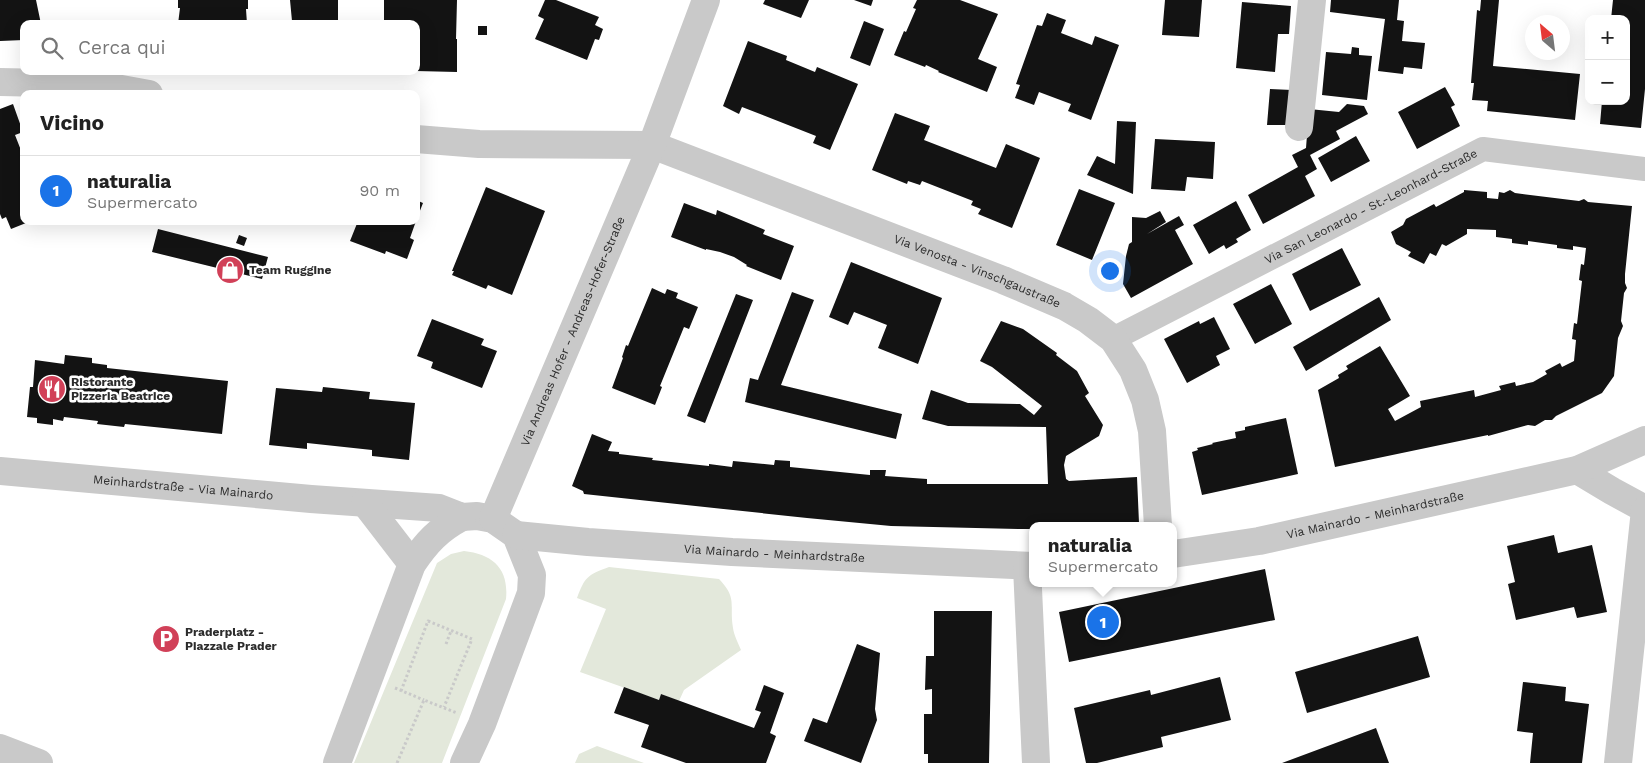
<!DOCTYPE html>
<html lang="it">
<meta charset="utf-8">
<style>
body{margin:0;font-family:"Work Sans",sans-serif;background:#f6f6f6;color:#222}
.controls{position:absolute;right:15px;top:15px;display:grid;overflow:hidden;border-radius:10px;box-shadow:0 5px 20px #0002}
.controls button{width:45px;height:45px;display:grid;place-items:center;padding:0;border:0;border-bottom:1px solid #e0e0e0;background:#fff;color:#222;font:25px sans-serif}
.compass{position:absolute;left:1525px;top:15px;width:45px;height:45px;border-radius:50%;background:#fff;box-shadow:0 5px 20px #0002;rotate:332deg}
.you{position:absolute;left:1109px;top:270px;width:18px;height:18px;margin:-12px;border:4px solid #fff;border-radius:50%;background:#1a73e8;box-shadow:0 0 0 8px #1a73e833}
.badge{display:grid;place-items:center;width:32px;height:32px;border-radius:50%;background:#1a73e8;color:#fff;font-size:16px;font-weight:700}
.pin{position:absolute;translate:-50% -50%;border:2px solid #fff;box-shadow:0 1px 5px #0006}
.popup{position:absolute;left:1029px;top:522px;width:148px;height:65px;box-sizing:border-box;display:grid;place-content:center;border-radius:10px;background:#fff;filter:drop-shadow(0 1px 4px #0005);font-size:16px;white-space:nowrap;color:#767676}
.popup b{font-size:19px;color:#222}
.popup::after{content:'';position:absolute;left:50%;top:100%;margin-left:-10px;border:10px solid transparent;border-top-color:#fff}
.list{margin:0;padding:0;list-style:none}
h2{display:flex;justify-content:space-between;align-items:center;height:65px;margin:0;padding:0 20px;font-size:21px}
h2 small{font-size:16px;font-weight:400;color:#767676}
.list li{display:grid;grid-template-columns:32px 1fr auto;gap:15px;align-items:center;box-sizing:border-box;height:70px;padding:0 20px;border-top:1px solid #e0e0e0}
.list b{display:block;font-size:19px;white-space:nowrap}
.list p{margin:0;font-size:16px;white-space:nowrap;color:#767676}
.list em{font-size:16px;font-style:normal;color:#767676}
.icon{flex:none;width:28px;height:28px;fill:none;stroke:currentColor;stroke-width:2;stroke-linecap:round;stroke-linejoin:round}
.map{position:relative;flex:none;width:1645px;height:763px;overflow:hidden}
.search{position:absolute;background:#fff;box-shadow:0 5px 20px #0002;left:20px;top:20px;width:400px;height:55px;display:flex;align-items:center;gap:12px;box-sizing:border-box;padding:0 18px;border-radius:10px;color:#767676;font-size:19px}
.panel{position:absolute;background:#fff;box-shadow:0 5px 20px #0002;left:20px;top:90px;width:400px;height:135px;border-radius:10px}
.map>svg:first-child{display:block}
</style>
<div class="map">
<svg width="1645" height="763" viewBox="0 0 1645 763">
<rect width="100%" height="100%" fill="#fff"/>
<!-- green -->
<path fill="#e3e8db" d="M464,551C493,554 509,569 506,599L442,763H354L437,563L451,554Z
M609,567L719,579C738,599 729,604 733,628C734,635 738,643 741,650L684,690L679,701L661,694L659,700L580,672L606,609L577,598C585,577 587,575 609,567Z
M597,746L644,763H575L579,754Z"/>
<!-- building -->
<path fill="#131313" d="M0,0H36L41,24H24V40L0,41Z
M178,0H248V9H246L247,24H178L180,8H178Z
M290,0H338V24H290V21H292Z
M384,0H457L456,39H457V72L416,71V24H384Z
M545,0H556L599,17L595,25L603,29L599,40L595,39L587,60L535,39L544,19L538,16Z
M765,0H809L801,18L763,4Z
M854,0H873L871,6Z
M917,0H960L998,14L978,59L997,67L987,92L938,72L939,71L926,65L925,67L894,55L904,31L906,32L916,9L913,8Z
M1165,0H1202L1199,37L1162,35Z
M1331,0H1399L1397,20L1404,21L1402,41L1425,43L1422,69L1404,67L1403,74L1378,71L1385,19L1330,12Z
M1481,0H1499L1493,66L1580,74L1575,120L1487,111L1488,101L1472,100L1474,83H1471L1477,10L1480,11Z
M1613,0H1645V89L1641,128L1600,124L1602,101H1626V19H1611Z
M1242,2L1291,6L1289,34H1278L1275,72L1236,68Z
M1047,13L1066,20L1061,33L1092,45L1095,36L1119,45L1091,120L1068,111L1071,104L1039,92L1034,105L1015,98L1020,85L1016,84L1037,25L1042,26Z
M864,21L884,29L870,66L850,58Z
M478,26H487V35H478Z
M748,41L787,56L786,60L815,72L817,67L858,84L830,150L813,143L816,136L742,107L739,114L723,106Z
M1352,47L1359,48V55L1372,56L1367,100L1322,95L1326,52L1351,54Z
M1445,87L1455,105L1451,107L1460,126L1417,149L1398,112Z
M1270,89L1292,90L1290,125H1267Z
M13,104L23,132L15,135L24,158V221H31L11,229L6,217L2,219L0,214V109Z
M1347,104L1364,106L1368,114L1336,131L1340,139L1310,155L1317,169L1305,176L1315,196L1263,224L1248,195L1298,167L1292,155L1306,148L1309,109L1339,112Z
M895,113L930,126L924,140L996,168L1006,144L1040,158L1012,228L978,214L981,209L971,205L973,201L922,181L920,185L908,181L907,184L872,170Z
M1117,121L1136,122L1133,194L1087,175L1097,156L1115,164Z
M1356,136L1370,161L1331,182L1318,158Z
M1155,139L1215,142L1213,179L1187,177L1185,191L1151,189Z
M486,187L545,211L512,295L488,285L486,289L452,275L454,271H452Z
M1079,189L1115,203L1092,260L1056,245Z
M1464,190L1487,192V198L1498,199L1499,192L1504,193L1510,190L1515,193L1579,201L1584,199L1588,202L1632,206L1625,274V283L1627,288L1624,293L1621,321L1623,326L1618,338L1614,376L1602,393L1556,416L1552,420H1545L1535,426L1528,425L1488,436V435L1335,467L1318,390L1339,378L1338,375L1348,369L1346,366L1380,346L1410,396L1388,409L1395,421L1421,407L1420,401L1474,390L1475,397L1501,390L1499,386L1515,382L1516,386L1533,382L1547,374L1545,371L1560,363L1562,367L1574,361L1576,340L1572,339L1574,323L1577,324L1582,281L1579,280L1581,264L1584,265L1586,248L1573,246V250L1557,248V245L1528,241V245L1512,243V239L1496,237V230L1467,229V234L1446,246L1442,244L1436,256L1430,253L1424,264L1408,256L1411,252L1396,244L1391,232L1403,225L1406,219L1434,204L1436,207L1464,192Z
M416,200L423,203L416,221Z
M1236,201L1251,230L1236,239L1238,242L1226,249L1224,245L1209,254L1193,225Z
M684,203L716,215L717,210L765,230L763,234L794,246L781,280L746,266L747,265L734,257L720,252L706,249V250L671,237Z
M1160,211L1166,222L1147,234L1179,216L1184,225L1175,230L1193,264L1131,298L1123,284L1126,256L1129,244L1132,242V217L1146,218Z
M358,221H416L410,238L414,240L407,259L386,251L385,254L350,241Z
M158,229L268,257L262,279L152,252Z
M239,235L247,238L244,246L236,243Z
M1342,248L1361,285L1310,311L1292,274Z
M851,262L942,298L918,364L878,348L887,325L854,312L848,325L829,317Z
M1271,284L1292,324L1255,344L1233,304Z
M652,288L665,294L667,289L678,293L676,298L698,307L689,329L684,327L660,386L662,387L655,405L612,388L623,358L622,357L626,345L628,346Z
M792,292L814,300L781,385L902,414L896,439L745,402L750,378L758,380L759,377Z
M736,294L753,300L705,423L687,416Z
M1379,297L1391,320L1306,371L1293,347Z
M1214,317L1230,349L1216,356L1220,365L1187,383L1164,339L1199,321L1200,324Z
M432,319L484,339L481,345L497,351L482,388L431,368L433,362L417,356Z
M1001,321L1023,329L1057,353L1056,355L1077,371L1089,393L1085,396L1103,425L1099,436L1066,456L1064,465L1066,479L1069,481L1137,477L1139,523L1141,525L1140,526H1033V529H1020L891,526L807,518L584,494L583,491L572,486L592,434L612,442L608,451L619,452V454L653,458L652,460L709,466V464L732,467L733,461L774,465L775,460L790,461V467L870,475V470H886L885,476L927,479V484H1048L1046,427L948,426L922,419L931,390L968,403L1020,404L1034,415L1042,406L992,367L980,361Z
M65,355L92,358V363L107,365V368L228,381L222,434L125,424L124,427L97,424L98,421L64,417L63,421L53,419V425L37,423V418L27,417L30,387H33L35,360L64,364Z
M323,387L370,392L369,399L415,403L409,460L372,456V450L307,443V449L269,445L276,388L322,392Z
M1286,418L1298,474L1202,495L1192,452L1198,450L1197,448L1213,444L1212,443L1236,438L1235,432L1245,430V427Z
M1554,535L1558,553L1592,545L1607,612L1577,618L1574,607L1516,620L1508,584L1515,582L1507,546Z
M1265,569L1275,620L1069,662L1059,612Z
M934,611H992L989,763H928V754H924V714H932V689L925,690L926,656H934Z
M1418,636L1430,677L1307,713L1295,672Z
M857,644L880,653L875,709L877,720L861,763L804,741L813,718L827,723Z
M1220,677L1231,720L1161,737L1163,747L1097,763H1086L1074,708L1150,690L1151,695Z
M1523,682L1566,687L1565,701L1589,704L1582,763H1530L1533,733L1517,731Z
M764,685L784,693L770,733L776,736L766,763H686L641,747L649,725L614,713L624,687L659,700L661,694L754,728L761,712L755,710Z
M1376,728L1389,763H1282Z"/>
<g fill="none" stroke-linecap="round" stroke-linejoin="round">
<!-- path -->
<path stroke="#c9c9c9" stroke-width="3" stroke-dasharray="2.5 2.5" stroke-linecap="butt" d="M446,644L451,631
M395,688L424,700
M401,691L428,621L472,639L444,707
M397,763L424,700L457,713"/>
<!-- pedestrian -->
<path stroke="#c9c9c9" stroke-width="24" id="s1" d="M1113,339L1483,149L1645,169"/>
<!-- minor -->
<g stroke="#c9c9c9" stroke-width="28">
<path d="M0,82L94,84L149,94"/>
<path d="M1299,127L1312,0"/>
<path id="s2" d="M416,139L479,144L652,145L1003,280L1064,306L1088,320L1113,339L1133,370L1145,400L1152,431L1158,526"/>
<path d="M1577,470L1612,491L1645,509"/>
<path id="s3" d="M0,471L311,499L439,508L462,517L477,516L493,519L516,535L532,575L531,593L482,724L464,763"/>
<path d="M365,503L412,564"/>
<path id="s4" d="M493,519L652,145L706,0"/>
<path id="s5" d="M516,535L588,542L732,552L1033,566"/>
<path id="s6" d="M1173,554L1259,541L1577,470L1645,440"/>
<path d="M1027,567L1036,763"/>
<path d="M337,763L412,564C427,542 438,530 462,517"/>
<path d="M1618,763L1645,510"/>
</g>
<!-- tertiary -->
<path stroke="#c9c9c9" stroke-width="28" d="M0,748L39,763"/>
</g>
<!-- icons -->
<defs>
<g id="shop-disc" transform="scale(1.4375)"><circle r="9.5" fill="#d14058" stroke="#fff"/><path d="M-5-2.5h2.3a2.7 3.5 0 0 1 5.4 0H5L5.5 6h-11ZM-1.5-2.5h3a1.5 2.3 0 0 0-3 0Z" fill="#fff"/></g>
<g id="restaurant-disc" transform="scale(1.4375)"><circle r="9.5" fill="#d14058" stroke="#fff"/><path d="M-5-6h1v4h1v-4h1v4h1v-4h1v5L-1.5 .5V6h-2V.5L-5-1ZM5-6V6H3V1.5H1.5Q1.5-4 5-6Z" fill="#fff"/></g>
<g id="parking-disc" transform="scale(1.4375)"><circle r="9.5" fill="#d14058" stroke="#fff"/><path d="M-3.5-5.5H1a3.5 3.5 0 0 1 0 7H-1V5.5H-3.5ZM-1-3.4V-.6H.8a1.4 1.4 0 0 0 0-2.8Z" fill="#fff"/></g>
</defs>
<g fill-rule="evenodd">
<use href="#shop-disc" x="230" y="270"/>
<use href="#restaurant-disc" x="52" y="389"/>
<use href="#parking-disc" x="166" y="639"/>
</g>
<g text-anchor="middle" dominant-baseline="central" stroke-width="5" stroke-linejoin="round" paint-order="stroke">
<!-- street labels -->
<g font-size="12" fill="#2c2c2c" stroke="#fff">
<text stroke="none"><textPath href="#s1" startOffset="290">Via San Leonardo - St.-Leonhard-Straße</textPath></text>
<text stroke="none"><textPath href="#s2" startOffset="585">Via Venosta - Vinschgaustraße</textPath></text>
<text stroke="none"><textPath href="#s4" startOffset="204">Via Andreas Hofer - Andreas-Hofer-Straße</textPath></text>
<text stroke="none"><textPath href="#s3" startOffset="184">Meinhardstraße - Via Mainardo</textPath></text>
<text stroke="none"><textPath href="#s6" startOffset="206">Via Mainardo - Meinhardstraße</textPath></text>
<text stroke="none"><textPath href="#s5" startOffset="259">Via Mainardo - Meinhardstraße</textPath></text>
</g>
<!-- poi labels -->
<g font-size="12" font-weight="bold" fill="#2c2c2c" stroke="#fff" text-anchor="start">
<text x="249" y="270">Team Ruggine</text>
<text x="71" y="382">Ristorante<tspan x="71" dy="14">Pizzeria Beatrice</tspan></text>
<text x="185" y="632">Praderplatz -<tspan x="185" dy="14">Piazzale Prader</tspan></text>
</g>
</g>
</svg>
<div class="controls">
<button>+</button>
<button>−</button>
</div>
<svg class="compass" viewBox="-18 -18 36 36"><path d="M0-13l5 13h-10z" fill="#e53935"/><path d="M0 13l5-13h-10z" fill="#767676"/></svg>
<div class="you"></div>
<div class="pin badge" style="left:1103px;top:622px">1</div>
<div class="popup"><b>naturalia</b>Supermercato</div>
<div class="search"><svg class="icon" aria-label="search" viewBox="0 0 24 24"><circle cx="10" cy="10" r="6"/><path d="M15 15l6 6"/></svg>Cerca qui</div>
<section class="panel">
<h2>Vicino<small></small></h2>
<ul class="list">
<li><span class="badge">1</span><div><b>naturalia</b><p>Supermercato</p></div><em>90 m</em></li>
</ul>
</section>
</div>
